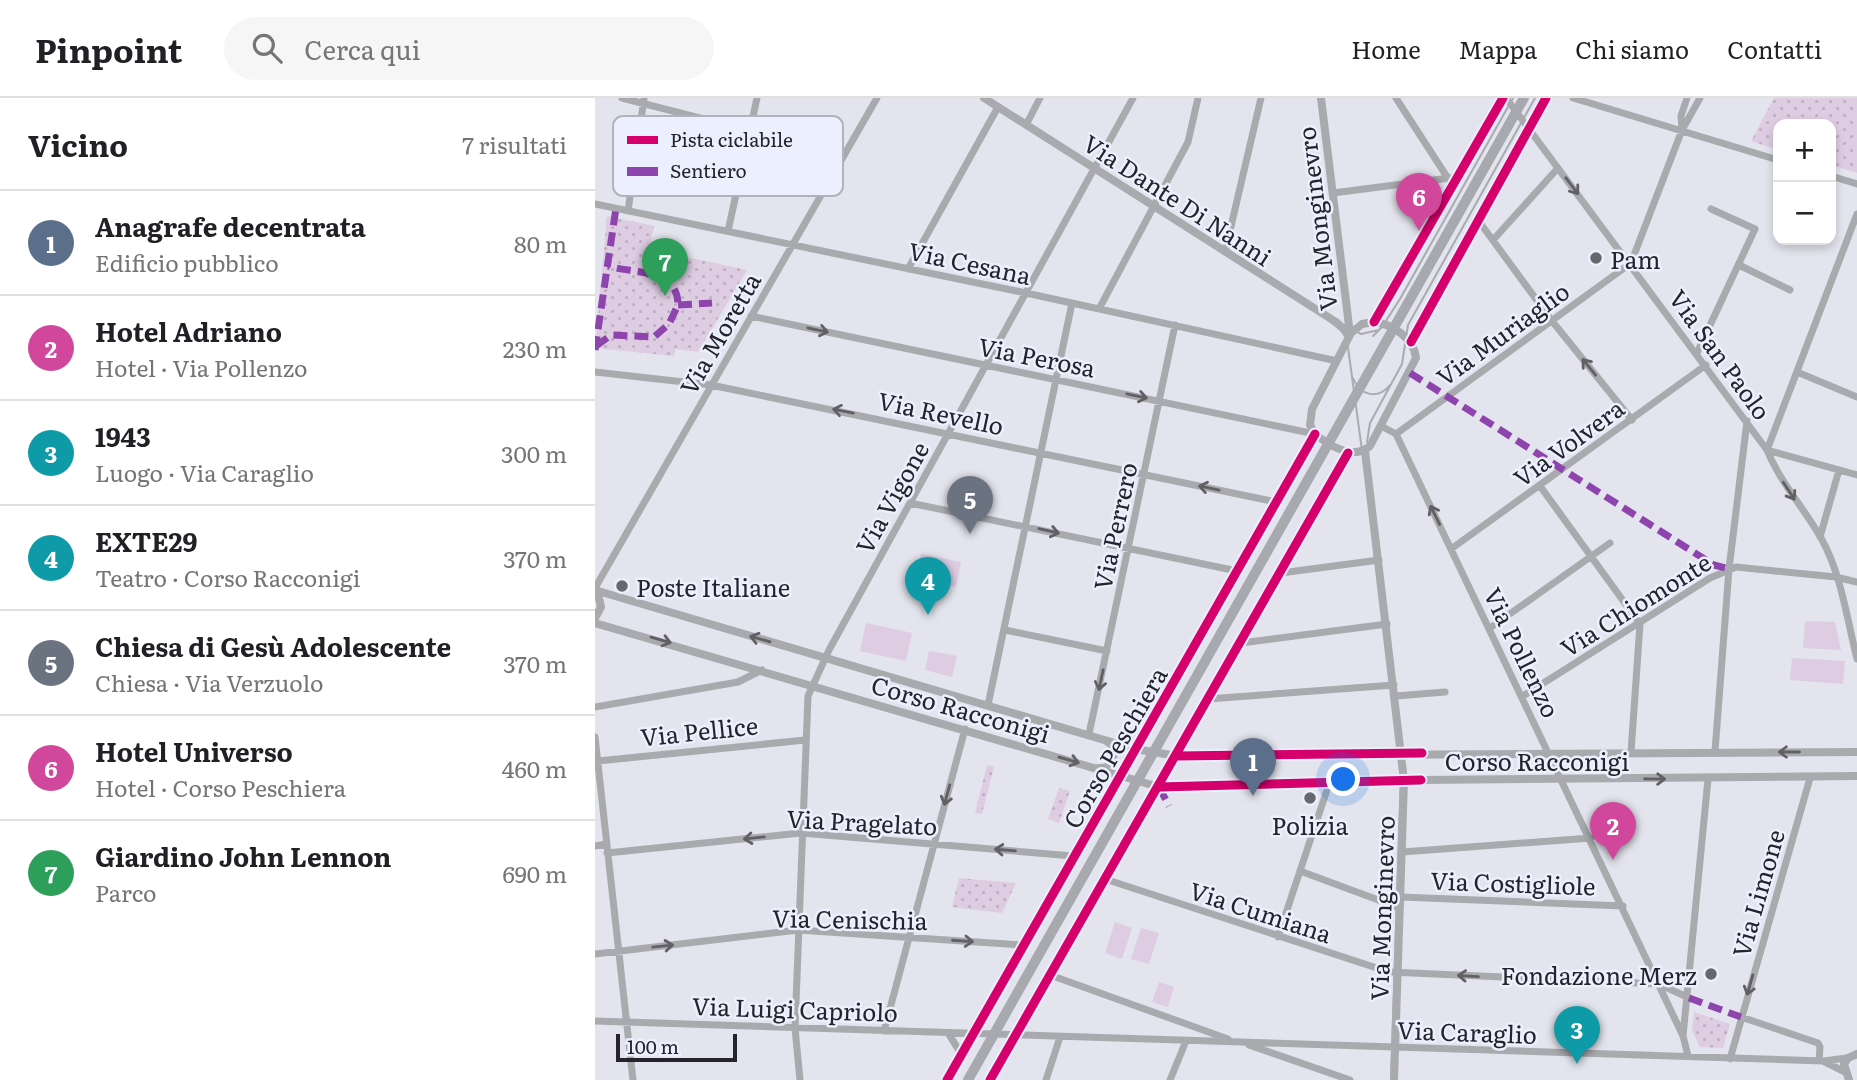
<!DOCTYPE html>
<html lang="it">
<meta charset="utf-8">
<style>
body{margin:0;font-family:Literata,serif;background:#f6f6f6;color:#202124}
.controls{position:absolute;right:21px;top:21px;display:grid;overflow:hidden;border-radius:14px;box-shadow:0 4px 10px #0003}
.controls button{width:63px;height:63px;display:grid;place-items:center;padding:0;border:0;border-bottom:2px solid #e0e0e0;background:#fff;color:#202124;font:35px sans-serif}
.scale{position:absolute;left:21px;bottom:18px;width:121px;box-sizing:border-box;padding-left:7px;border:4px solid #24242a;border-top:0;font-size:19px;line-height:24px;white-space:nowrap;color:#24242a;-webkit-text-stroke:5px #eceffe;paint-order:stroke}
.you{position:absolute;left:749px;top:682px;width:24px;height:24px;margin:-18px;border:5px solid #fff;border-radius:50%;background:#1a73e8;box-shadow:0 0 0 10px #1a73e833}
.badge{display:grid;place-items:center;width:46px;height:46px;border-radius:50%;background:#0b8043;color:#fff;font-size:23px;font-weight:700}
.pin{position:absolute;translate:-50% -58px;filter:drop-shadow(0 2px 4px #0008)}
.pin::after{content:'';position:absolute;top:37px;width:24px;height:21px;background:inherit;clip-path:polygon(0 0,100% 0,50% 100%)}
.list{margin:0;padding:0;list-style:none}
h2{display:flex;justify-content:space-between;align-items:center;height:91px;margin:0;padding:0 28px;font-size:30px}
h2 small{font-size:23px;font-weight:400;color:#757577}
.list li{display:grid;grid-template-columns:46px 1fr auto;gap:21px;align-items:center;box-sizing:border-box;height:105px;padding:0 28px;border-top:2px solid #e0e0e0}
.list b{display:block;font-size:26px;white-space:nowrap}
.list p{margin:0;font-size:23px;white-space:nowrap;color:#757577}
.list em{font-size:23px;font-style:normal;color:#757577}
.icon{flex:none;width:38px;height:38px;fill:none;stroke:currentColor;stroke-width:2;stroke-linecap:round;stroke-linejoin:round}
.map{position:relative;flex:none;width:1262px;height:982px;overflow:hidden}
header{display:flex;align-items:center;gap:42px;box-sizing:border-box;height:98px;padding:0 35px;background:#fff;border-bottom:2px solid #e0e0e0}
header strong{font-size:33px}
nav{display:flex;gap:38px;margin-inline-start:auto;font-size:24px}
.search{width:490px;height:63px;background:#f6f6f6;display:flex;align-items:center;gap:18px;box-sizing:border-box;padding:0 24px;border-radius:38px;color:#757577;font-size:26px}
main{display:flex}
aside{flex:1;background:#fff}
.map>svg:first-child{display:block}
</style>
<header>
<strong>Pinpoint</strong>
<div class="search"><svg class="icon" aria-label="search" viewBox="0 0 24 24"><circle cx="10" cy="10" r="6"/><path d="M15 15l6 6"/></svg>Cerca qui</div>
<nav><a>Home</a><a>Mappa</a><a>Chi siamo</a><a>Contatti</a></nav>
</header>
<main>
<aside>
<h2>Vicino<small>7 risultati</small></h2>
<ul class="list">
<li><span class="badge" style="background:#5c6f8a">1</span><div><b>Anagrafe decentrata</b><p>Edificio pubblico</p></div><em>80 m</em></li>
<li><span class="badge" style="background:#d1479c">2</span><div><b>Hotel Adriano</b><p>Hotel · Via Pollenzo</p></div><em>230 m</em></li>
<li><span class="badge" style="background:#0f9aa8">3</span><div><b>1943</b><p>Luogo · Via Caraglio</p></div><em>300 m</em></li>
<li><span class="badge" style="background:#0f9aa8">4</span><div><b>EXTE29</b><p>Teatro · Corso Racconigi</p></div><em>370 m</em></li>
<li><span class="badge" style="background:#6b7280">5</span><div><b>Chiesa di Gesù Adolescente</b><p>Chiesa · Via Verzuolo</p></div><em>370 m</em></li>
<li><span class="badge" style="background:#d1479c">6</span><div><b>Hotel Universo</b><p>Hotel · Corso Peschiera</p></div><em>460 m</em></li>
<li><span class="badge" style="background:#2e9e5b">7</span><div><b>Giardino John Lennon</b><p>Parco</p></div><em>690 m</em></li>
</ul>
</aside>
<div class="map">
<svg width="1262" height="982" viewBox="0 0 1262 982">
<defs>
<pattern id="park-dots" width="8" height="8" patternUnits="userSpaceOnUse" patternTransform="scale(1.75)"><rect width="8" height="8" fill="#decce3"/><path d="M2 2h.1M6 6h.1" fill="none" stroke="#beafc3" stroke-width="1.8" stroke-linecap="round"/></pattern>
</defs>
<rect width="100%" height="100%" fill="#e3e4ed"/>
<!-- park -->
<path fill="url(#park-dots)" d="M1179,0H1262V75L1236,67V26H1183V52L1156,43Z
M12,118L59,128L54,151L152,172L103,254L80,251L79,258L0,250Z
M392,667L399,669L387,716L380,715Z
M464,690L475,693L464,725L453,721Z
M364,780L421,785L407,815L357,809Z
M1099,914L1135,926L1128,950L1105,949L1097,933Z"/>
<!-- pitch -->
<path fill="#decce3" d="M326,456L366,464L361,489L321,480Z
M1210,523L1240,524L1246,552L1208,550Z
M271,525L317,535L311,563L265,553Z
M334,553L362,558L357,579L330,572Z
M1197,560L1250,563L1248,586L1195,582Z
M520,824L537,830L527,861L510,855Z
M546,830L564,835L554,866L536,861Z
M564,884L579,889L573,909L557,904Z"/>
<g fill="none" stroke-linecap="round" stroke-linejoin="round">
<!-- minor -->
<path stroke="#a9aaae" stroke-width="7" d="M27,0L249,57
M801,0L854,82
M911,0L1172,352C1185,384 1209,410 1226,440C1246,475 1252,521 1262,561
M978,0L1183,62
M431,27L445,0
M1087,31L1086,18L1092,0
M1236,78L1262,86
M738,95L862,79
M0,106L431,195L742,263
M33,113L49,1
M1262,116L1172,352L1262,377
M883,122L957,223L1037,322
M133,133L162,0
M898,142L963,70
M630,154L666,0
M1144,167L1195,192
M313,171L403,9
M504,211L593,44L603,0
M156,218L720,336L352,982
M779,224L908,0
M816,244L951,0
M1102,255L1160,131L1116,111
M0,274L116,287L681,404
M1202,274L1262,299
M786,328L801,336L1088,938L1093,958
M801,336L1036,165L1087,32L1105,0
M945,388L1045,526L1036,654
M315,405L642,473
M1225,439L1244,372
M856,451L1111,267
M686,475L784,462
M0,490L282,0
M895,530L1015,445
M410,532L512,553
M646,545L792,526
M801,598L850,594
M928,598L1115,480L1141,469L1241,479L1262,484
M613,601L799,587
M393,607L477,205
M0,609L143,584L167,572
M494,636L580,227
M0,639L38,982
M1120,653L1134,471L1152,323
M3,663L210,642
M501,670L511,669L519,660L517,648L512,644
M0,748L11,746
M807,754L996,740
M12,755L206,735L478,758
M705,773L805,810
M510,781L794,874L1064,886L1094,900
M806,799L1028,808
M683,839L734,686
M0,856L203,832L427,847
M455,877L633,941
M1146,919L1223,945L1225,949L1224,963
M0,923L1228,963L1252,960
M289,933L370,631
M353,935L367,957
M1088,938L1113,681
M654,947L755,982
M1135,961L1215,680
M1228,963L1250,974
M205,982L200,930L213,598L234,552L538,0
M395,982L753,355
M451,982L465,939
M575,982L591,943"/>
<!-- tertiary -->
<path stroke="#a9aaae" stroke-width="8" d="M389,0L741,224L755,237
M726,0L755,236
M779,224C797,226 819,240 821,260L775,348C758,363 735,348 720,336L715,327L717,311L756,235L767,226Z
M770,353L809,683L799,982
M3,493L540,651L582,658L1262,654
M0,520L6,509L2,492
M0,525L564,689L826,682L1262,678
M1254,982L1249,966L1253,960L1262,956"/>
<!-- secondary -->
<path stroke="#a8a9ae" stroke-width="10" d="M373,982L929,0"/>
<!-- tram -->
<path stroke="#aaaab1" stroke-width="2" d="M386,0L729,219L746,232L752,242L782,463L806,674L796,982
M743,224L766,236L784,232
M778,238L787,229L805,201L918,0
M758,280C765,298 783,302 795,287
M772,344L775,325L807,266L813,227L940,0"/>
<!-- quiet -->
<path stroke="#8e44ad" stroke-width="7" stroke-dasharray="14 7" stroke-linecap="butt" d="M83,207L117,205
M1,248L16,237L59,239L74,226L83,207C83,170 39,176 13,168
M0,252L21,110
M815,275L1119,467L1134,471
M564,689L574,708
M1094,900L1146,919"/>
<!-- cycleway casing -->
<g stroke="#eceffe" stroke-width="13">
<path id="cycleway" d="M779,224L908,0
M816,244L951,0
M582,658L827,655
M564,689L826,682
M352,982L720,336
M395,982L753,355"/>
</g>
<!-- cycleway -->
<use href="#cycleway" stroke="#d6006c" stroke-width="9"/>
</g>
<!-- one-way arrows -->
<defs><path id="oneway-shaft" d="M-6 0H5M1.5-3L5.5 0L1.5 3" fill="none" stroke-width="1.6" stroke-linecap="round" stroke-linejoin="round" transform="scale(1.75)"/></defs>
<g stroke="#606065">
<use href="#oneway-shaft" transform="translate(977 88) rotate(53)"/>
<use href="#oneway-shaft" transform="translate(223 232) rotate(12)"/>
<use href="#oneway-shaft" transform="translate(994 269) rotate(-129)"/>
<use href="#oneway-shaft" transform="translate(542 298) rotate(12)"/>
<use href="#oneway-shaft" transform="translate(248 313) rotate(-169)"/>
<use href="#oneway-shaft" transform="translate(614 390) rotate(-168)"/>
<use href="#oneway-shaft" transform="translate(1194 393) rotate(57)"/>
<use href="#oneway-shaft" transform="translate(840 417) rotate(-116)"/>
<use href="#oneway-shaft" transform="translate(454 433) rotate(13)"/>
<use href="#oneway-shaft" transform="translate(165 541) rotate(-164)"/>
<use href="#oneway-shaft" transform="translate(66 542) rotate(16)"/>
<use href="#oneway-shaft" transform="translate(506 582) rotate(102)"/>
<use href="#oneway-shaft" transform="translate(1194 654) rotate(-180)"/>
<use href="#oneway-shaft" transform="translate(474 662) rotate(16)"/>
<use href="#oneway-shaft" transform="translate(1060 681) rotate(1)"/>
<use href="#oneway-shaft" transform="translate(352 697) rotate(105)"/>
<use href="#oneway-shaft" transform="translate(159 740) rotate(174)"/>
<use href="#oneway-shaft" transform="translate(410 752) rotate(-175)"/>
<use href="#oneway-shaft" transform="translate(368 843) rotate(4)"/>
<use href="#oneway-shaft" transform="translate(68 848) rotate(-6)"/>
<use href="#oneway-shaft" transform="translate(873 878) rotate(-177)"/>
<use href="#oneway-shaft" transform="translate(1155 887) rotate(106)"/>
</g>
<!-- markers -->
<g fill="#67676e" stroke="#eceffe" stroke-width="2.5">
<circle cx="1001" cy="160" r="7"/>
<circle cx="27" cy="488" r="7"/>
<circle cx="715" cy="700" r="7"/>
<circle cx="1116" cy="876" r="7"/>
</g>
<g text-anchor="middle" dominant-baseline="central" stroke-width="5" stroke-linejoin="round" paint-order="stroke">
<!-- street labels -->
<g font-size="24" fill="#24242a" stroke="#eceffe">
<text transform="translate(583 101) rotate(33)">Via Dante Di Nanni</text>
<text transform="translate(721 121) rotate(-97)">Via Monginevro</text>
<text transform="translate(375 164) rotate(12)">Via Cesana</text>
<text transform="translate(124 235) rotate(-60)">Via Moretta</text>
<text transform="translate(907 235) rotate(-36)">Via Muriaglio</text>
<text transform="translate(1126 256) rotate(54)">Via San Paolo</text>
<text transform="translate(442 258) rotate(11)">Via Perosa</text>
<text transform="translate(346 314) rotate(12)">Via Revello</text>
<text transform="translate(973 344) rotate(-36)">Via Volvera</text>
<text transform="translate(296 399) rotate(-61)">Via Vigone</text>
<text transform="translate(519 428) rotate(-78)">Via Perrero</text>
<text transform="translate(1040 506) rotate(-32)">Via Chiomonte</text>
<text transform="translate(928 554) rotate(64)">Via Pollenzo</text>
<text transform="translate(366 610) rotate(16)">Corso Racconigi</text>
<text transform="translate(104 632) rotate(-6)">Via Pellice</text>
<text transform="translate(519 649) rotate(-60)">Corso Peschiera</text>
<text x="942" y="662">Corso Racconigi</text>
<text transform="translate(267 723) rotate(3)">Via Pragelato</text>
<text transform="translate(918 784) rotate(2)">Via Costigliole</text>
<text transform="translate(1162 795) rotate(-74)">Via Limone</text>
<text transform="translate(786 810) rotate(-88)">Via Monginevro</text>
<text transform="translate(666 813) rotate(18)">Via Cumiana</text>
<text transform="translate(255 820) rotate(1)">Via Cenischia</text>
<text transform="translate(200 910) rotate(2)">Via Luigi Capriolo</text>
<text transform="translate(872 933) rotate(2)">Via Caraglio</text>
</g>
<!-- poi labels -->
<g font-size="24" fill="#24242a" stroke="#eceffe" text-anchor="start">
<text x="1015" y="160">Pam</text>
<text x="41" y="488">Poste Italiane</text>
<text x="715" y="726" text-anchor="middle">Polizia</text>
<text x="1102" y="876" text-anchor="end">Fondazione Merz</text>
</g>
</g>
<!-- legend -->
<rect x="18" y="18" width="230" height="80" rx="10" fill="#eceffe" stroke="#b0b2be" stroke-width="2"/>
<rect x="32" y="38" width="31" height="8" fill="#d6006c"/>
<rect x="32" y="69" width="31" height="9" fill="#8e44ad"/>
<g font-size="19" fill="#24242a">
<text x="75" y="49">Pista ciclabile</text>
<text x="75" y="80">Sentiero</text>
</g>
</svg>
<div class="controls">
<button>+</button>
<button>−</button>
</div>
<div class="scale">100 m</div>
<div class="you"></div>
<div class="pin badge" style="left:658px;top:698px;background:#5c6f8a">1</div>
<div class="pin badge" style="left:1018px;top:762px;background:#d1479c">2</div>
<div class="pin badge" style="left:982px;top:966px;background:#0f9aa8">3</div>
<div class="pin badge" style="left:333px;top:517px;background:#0f9aa8">4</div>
<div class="pin badge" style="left:375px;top:436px;background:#6b7280">5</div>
<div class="pin badge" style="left:824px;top:133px;background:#d1479c">6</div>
<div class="pin badge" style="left:70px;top:198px;background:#2e9e5b">7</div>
</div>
</main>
